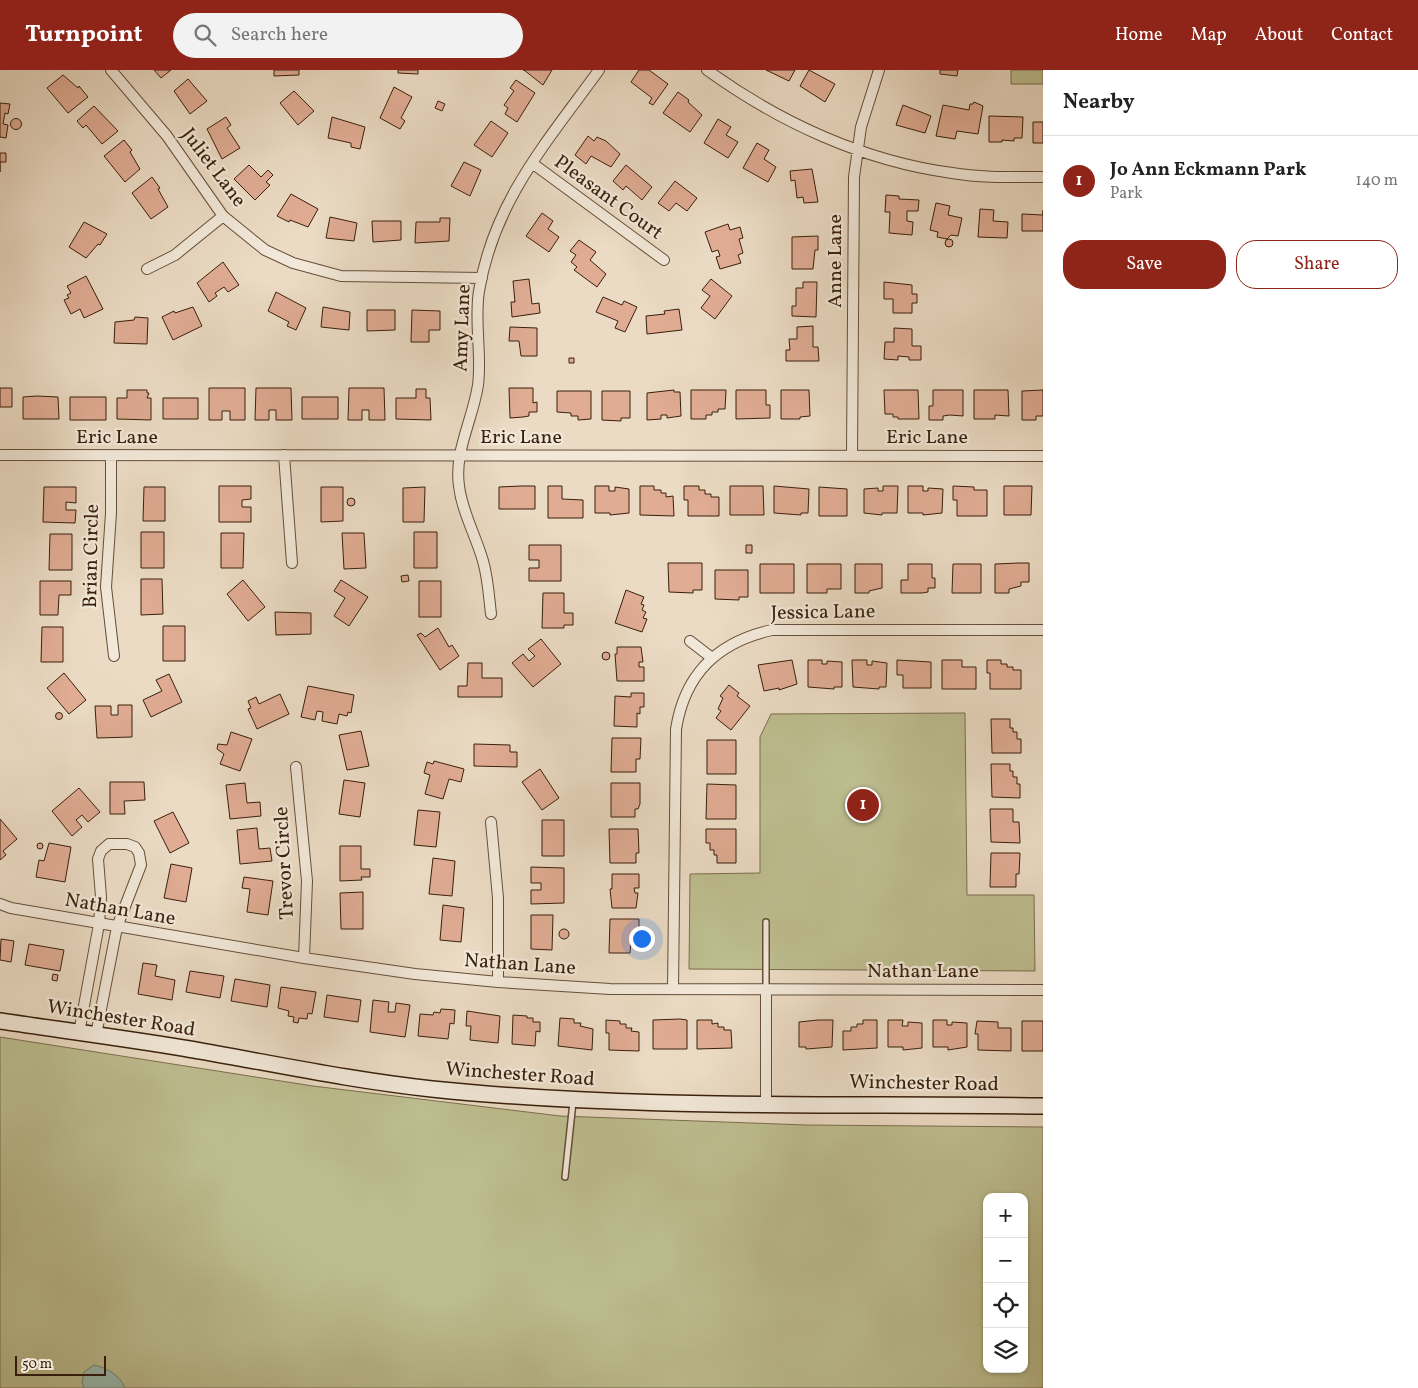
<!DOCTYPE html>
<meta charset="utf-8">
<style>
body{margin:0;font-family:Vollkorn,serif;background:#f2f2f2;color:#222}
.controls{position:absolute;right:15px;bottom:15px;display:grid;overflow:hidden;border-radius:10px;box-shadow:0 1px 4px #0004}
.controls button{width:45px;height:45px;display:grid;place-items:center;padding:0;border:0;border-bottom:1px solid #e0e0e0;background:#fff;color:#222;font:25px sans-serif}
.scale{position:absolute;left:15px;bottom:12px;width:91px;box-sizing:border-box;padding-left:5px;border:2px solid #391f0b;border-top:0;font-size:14px;line-height:18px;white-space:nowrap;color:#391f0b;-webkit-text-stroke:4px #f2e8d9;paint-order:stroke}
.you{position:absolute;left:641px;top:868px;width:18px;height:18px;margin:-12px;border:4px solid #fff;border-radius:50%;background:#1a73e8;box-shadow:0 0 0 8px #1a73e833}
.badge{display:grid;place-items:center;width:32px;height:32px;border-radius:50%;background:#8f2418;color:#fff;font-size:16px;font-weight:700}
.pin{position:absolute;translate:-50% -50%;border:2px solid #fff;box-shadow:0 1px 5px #0006}
.list{margin:0;padding:0;list-style:none}
h2{display:flex;justify-content:space-between;align-items:center;height:65px;margin:0;padding:0 20px;font-size:21px}
h2 small{font-size:16px;font-weight:400;color:#767676}
.list li{display:grid;grid-template-columns:32px 1fr auto;gap:15px;align-items:center;box-sizing:border-box;height:90px;padding:0 20px;border-top:1px solid #e0e0e0}
.list b{display:block;font-size:19px;white-space:nowrap}
.list p{margin:0;font-size:16px;white-space:nowrap;color:#767676}
.list em{font-size:16px;font-style:normal;color:#767676}
.actions{display:flex;gap:10px;padding:15px 20px}
.actions a{flex:1;padding:11px 0;border:1px solid #8f2418;border-radius:20px;text-align:center;font-size:18px;color:#8f2418}
.actions .main{background:#8f2418;color:#fff}
.icon{flex:none;width:28px;height:28px;fill:none;stroke:currentColor;stroke-width:2;stroke-linecap:round;stroke-linejoin:round}
.map{position:relative;flex:none;width:1043px;height:1318px;overflow:hidden}
header{display:flex;align-items:center;gap:30px;box-sizing:border-box;height:70px;padding:0 25px;background:#8f2418;color:#fff}
header strong{font-size:24px}
nav{display:flex;gap:28px;margin-inline-start:auto;font-size:18px}
.search{width:350px;height:45px;background:#f2f2f2;display:flex;align-items:center;gap:12px;box-sizing:border-box;padding:0 18px;border-radius:28px;color:#767676;font-size:19px}
main{display:flex}
aside{flex:1;background:#fff}
.map>svg:first-child{display:block}
</style>
<header>
<strong>Turnpoint</strong>
<div class="search"><svg class="icon" aria-label="search" viewBox="0 0 24 24"><circle cx="10" cy="10" r="6"/><path d="M15 15l6 6"/></svg>Search here</div>
<nav><a>Home</a><a>Map</a><a>About</a><a>Contact</a></nav>
</header>
<main>
<div class="map">
<svg width="1043" height="1318" viewBox="0 0 1043 1318">
<rect width="100%" height="100%" fill="#ebdbc4"/>
<filter id="stains"><feTurbulence type="fractalNoise" baseFrequency=".004" numOctaves="4"/><feColorMatrix values="0 0 0 0 .2 0 0 0 0 .09 0 0 0 0 .02 0 0 0 .5 -.17"/></filter>
<radialGradient id="worn" r=".72"><stop offset=".6" stop-color="#630" stop-opacity="0"/><stop offset="1" stop-color="#630" stop-opacity=".3"/></radialGradient>
<!-- green -->
<path fill="#bdbe90" stroke="#7b6e4e" fill-rule="evenodd" d="M1011,0H1043V14H1011Z
M965,643L967,825H1034L1035,901L689,899L690,804L760,803V667L771,644Z
M0,967L313,1016L560,1046L806,1055L1043,1057V1318H0ZM987,1127H1024V1299H987Z"/>
<!-- water -->
<path fill="#98bbb1" stroke="#727d6f" d="M94,1295C107,1298 120,1305 125,1318H84L82,1313L84,1302Z"/>
<!-- building -->
<path fill="#e0ac94" stroke="#391f0b" d="M154,0H171L161,8Z
M274,0H299V5L274,6Z
M398,0H418V4L398,3Z
M524,0H523H552L543,15Z
M639,0H649L668,14L653,35L649,33L652,28L631,12Z
M766,0H795L789,11Z
M809,0L835,14L825,32L800,16Z
M940,0H958L957,6L940,4Z
M63,5L78,18L79,16L88,27L68,43L47,18Z
M188,9L207,31L190,44L174,21Z
M516,10L535,23L517,52L505,44L508,38L504,35L514,21L510,18Z
M394,17L412,27L401,48L405,51L400,59L380,48Z
M294,21L314,41L298,55L280,33Z
M678,22L689,30L688,32L702,45L690,62L663,43Z
M438,31L445,34L442,41L435,38Z
M974,32L983,36L978,64L957,61L955,69L936,66L943,35L969,40L970,34H973Z
M0,33L10,34L8,44L5,43L3,54L8,55L6,68L0,67Z
M903,35L931,46L925,63L896,55Z
M94,36L118,61L102,74L86,55L83,58L77,51Z
M989,46L1023,47L1022,68H1014V71L1002,70V72H989Z
M226,47L231,55L227,58L240,78L222,89L207,59Z
M332,47L365,57L360,79L351,77V73L328,68Z
M10.5 54a5.5 5.5 0 1 1 11 0a5.5 5.5 0 1 1-11 0Z
M718,49L731,57L726,65L738,72L728,88L704,73Z
M491,51L508,63L492,87L474,75Z
M1033,52H1043V73H1033Z
M588,66L594,71L597,67L606,71L620,84L611,97L591,86L586,94L575,85Z
M124,70L132,80L130,82L140,99L125,112L104,86Z
M757,73L769,80L764,89L776,97L768,112L743,98Z
M0,83H6V92H0V102Z
M464,92L481,100L470,126L451,116Z
M249,95L261,107L268,100L273,105L266,112L270,115L255,130L234,109Z
M626,95L652,117L642,130L626,116L623,120L613,111Z
M812,99L818,132L804,133L803,127L797,128L795,110L791,111L790,101Z
M152,107L160,118L158,119L168,137L151,149L132,123Z
M675,111L697,128L687,141L676,133L669,141L658,133Z
M291,124L318,139L308,157L290,150L289,152L277,146Z
M886,125L899,126V129L919,130L918,141H907V151L913,152L912,165L889,163L890,142H885Z
M936,133L950,136L948,145L962,148L958,166L951,165L947,169L937,167L938,162L930,160Z
M980,139L994,140L993,151L1008,152L1007,168L978,167Z
M1043,140V161H1022V144L1043,145Z
M542,143L553,151L548,159L559,167L549,182L526,166Z
M330,147L357,153L354,171L326,168Z
M440,148H450L449,171L415,173L416,152H440Z
M372,151H401V170L373,172Z
M84,152L107,164L100,175L98,174L86,188L69,177Z
M728,154L730,160L740,157L743,168L739,169L743,183L738,185L741,193L720,199L716,187L720,186L718,180L712,182L705,162Z
M818,166V180H815L813,199H792V167Z
M945 173a4 4 0 1 1 8 0a4 4 0 1 1-8 0Z
M579,170L596,182L590,190L606,204L597,217L574,200L577,197L571,192L576,185L570,181Z
M223,192L239,215L228,222L224,217L215,223L217,226L209,232L197,213Z
M86,206L103,239L84,248L80,239L71,244L64,230L69,228L67,225L71,223L67,216Z
M529,209L532,234L539,233L540,243L512,247L511,232H515L513,211Z
M711,209L732,226L715,249L701,238L710,226L702,220Z
M803,212H817L816,247L792,246V236H796V218H803Z
M884,212L912,215V224H917V233H912V243H893V229H884Z
M276,222L306,238L296,260L287,256L289,252L268,241Z
M603,227L622,235L624,231L637,237L625,262L615,258L618,251L596,242Z
M193,237L202,256L173,270L162,247L174,241L175,243Z
M323,237L350,242L349,260L321,257Z
M679,239L682,260L647,264L646,246L665,244L664,241Z
M367,240H395V260L367,261Z
M412,240L440,241V260H429V272H411Z
M135,247L148,248L147,274L114,273L115,252L134,250Z
M813,256V277H818L819,291H786V280H790L789,269H797V257Z
M510,257L537,258V286H521L519,271H509Z
M894,258L912,259V276H921V290H909V287L898,286V290L884,289L885,272H894Z
M569,288H574V293H569Z
M0,318H12V337H0Z
M209,318H245V350H230V341H222V350H209Z
M256,318H291L292,350H276V340H269V350H255Z
M349,318H384L385,350H369V340H362V350H348Z
M509,318H533V333L537,332V342H529V346L523,347L510,348Z
M416,319H426V328H430L431,350L396,349V328H416Z
M127,320H147V323H149L147,328H151V350L117,349V328H127Z
M674,320V322H680L681,346L667,348V345H661V349L647,350V323Z
M691,320H726L725,339H718V342H712V345H706V349H691Z
M736,320H766V335H770V348L736,349Z
M781,320H809L810,346L800,347V349H781Z
M884,320H918L919,349H898V347H893V344H885Z
M933,320H963V346L950,345L943,346V350H929V336H933Z
M974,320H1008L1009,346L995,345V349H974Z
M1043,320V346H1036V350H1022V321Z
M557,321H591V349L578,350V346H571V343L557,342Z
M602,321H630V348H621V351L602,350Z
M37,326L58,327L59,349H23V327Z
M70,327H106V350H70Z
M302,327H338V349H302Z
M163,328H198V349H163Z
M219,416H251V429L242,430V437H251V452H219Z
M521,416H535V439H499V417Z
M548,416H562V429L583,430V448H548Z
M595,416H609V421H615V417L629,419V443L610,445V443H595Z
M640,416H654V420H661V423H666V427L673,426L674,446L640,445Z
M684,416H699V420H705V424H711V427H719V446H688V430H684Z
M730,416H763L764,445H730Z
M774,416L809,419L808,443H801V445L774,443Z
M883,416H898L897,443H882V445L864,443V419L878,418V421H883Z
M908,416H923V421H928V418L943,419L942,443L923,445V443H908Z
M953,416L974,417V420H987V446H957V430H953Z
M1004,416H1032L1031,445H1004Z
M44,417H76V433L66,432V440H76L75,453L43,452Z
M144,417H165V451H143Z
M321,417H343V451L321,452Z
M425,417L424,452H403V418Z
M819,417L847,419V446H819Z
M347 432a4 4 0 1 1 8 0a4 4 0 1 1-8 0Z
M141,462H164V498H141Z
M414,462H437V498H414Z
M221,463H244L243,498H221Z
M342,463H364L366,498L344,499Z
M50,464H72V500H49Z
M529,475H561V511H529V498H539V490H529Z
M746,475H752V483H746Z
M668,493H702V520H693V523L669,522Z
M1019,493H1029V512H1021V516L1009,519V523H995V494Z
M760,494H794V523H760Z
M807,494H841V519H827V523H807Z
M855,494H882V518L869,521V523H855Z
M908,494H932V508H935V518H928V522L922,523H901V510H908Z
M953,494H981V523H952Z
M715,500H748V527H739V530L715,529Z
M408,505L409,511L402,512L401,506Z
M141,509H162L163,544L141,545Z
M243,510L265,537L248,551L227,524Z
M341,510L368,527L349,556L334,546L345,528L334,521Z
M40,511H71V525H59L58,545H40Z
M419,511H441V547H419Z
M626,520L644,527L641,534L644,535L642,540L646,542L643,548L647,549L642,562L615,553Z
M543,523H564V543H573V555H564V558H542Z
M275,542L311,543V564L276,565Z
M163,556H185V591H163Z
M42,557H63V592H41Z
M438,558L449,577L452,575L459,586L440,600L417,565L421,563L425,567Z
M541,569L561,594L533,617L512,593L523,584L529,591L535,586L528,579Z
M617,577H641L643,592H639V597H644V611H617L615,584H617Z
M602 586a4 4 0 1 1 8 0a4 4 0 1 1-8 0Z
M792,590L797,614L779,620V618L764,621L758,595Z
M808,590H822V594H827V591L842,592V617H834V619L808,617Z
M852,590H867V595H872V591L887,593L886,617H879V619L853,617Z
M897,590L931,592V618H903V605H897Z
M942,590H962V597H976V619H942Z
M987,590H1001V594H1007V597H1013V600H1021V619H990V603H987Z
M468,593H482V608H502V627H458V616H467Z
M64,603L86,630L69,644L47,618Z
M169,604L182,632L151,647L143,630L162,621L156,610Z
M729,615L739,623L737,626L750,636L731,660L716,648L721,641L718,639L723,628L720,626Z
M308,616L354,625L351,643L348,642L347,646L339,644L337,654L322,651L323,642L317,641L315,650L301,647Z
M631,623H644V637H640V644L637,643V657L614,656L615,626L631,627Z
M280,624L289,644L257,659L248,639L251,638L248,631L256,627L259,634Z
M118,635H132V667L97,668L95,636H111V645H118Z
M55.5 646a3.5 3.5 0 1 1 7 0a3.5 3.5 0 1 1-7 0Z
M991,649H1010V658H1013V662H1017V669H1021V683H992Z
M361,661L369,696L347,700L339,665Z
M231,662L252,669L240,701L220,694L224,684L217,679L218,674L227,675Z
M612,668H641L640,689H636V702H611Z
M707,670H736V704H707Z
M474,674L510,675V682H517V697L474,696Z
M434,691L464,699L461,712L449,709L443,729L425,724L430,705L424,703L427,692L433,694Z
M991,694H1010V701H1013V707H1017V714H1020V728L992,727Z
M540,699L559,728L542,740L522,712Z
M344,710L365,713L360,747L339,744Z
M110,712H144L145,730L124,731L125,744H110Z
M245,713L247,733L260,732L261,746L230,749L226,715Z
M611,713H640V734L638,739H635V747H611Z
M707,714L736,715V749H706Z
M79,718L100,742L88,752L82,745L76,750L82,757L72,766L52,741Z
M990,739H1013V752H1019L1020,773L991,772Z
M418,740L440,742L436,777L414,775Z
M173,742L189,773L170,783L154,751Z
M0,749L17,769L3,781L6,785L0,790Z
M542,750H564V786H542Z
M257,758L259,779L270,778L272,791L240,794L237,760Z
M609,759H638L639,783H636V793H610Z
M706,759H736V793H717V785H714V780H710V773H706Z
M49,773L71,777L65,812L36,807L39,790L44,791Z
M37 776a3 3 0 1 1 6 0a3 3 0 1 1-6 0Z
M340,776H361V799H370V807H361L362,810L340,811Z
M991,783H1020L1019,804H1016V817H990Z
M433,788L455,791L452,826L429,824Z
M171,794L192,798L186,832L164,828Z
M531,797L564,798V833L531,834V820H541V813H531Z
M612,804H639V818H634L635,823H638L636,838H612L610,819H612Z
M244,807L273,811L268,845L247,842L250,819L242,818Z
M363,822V859H341L340,823Z
M443,835L464,838L461,872L440,870Z
M531,845H553L552,880L531,879Z
M610,849H639V863H635V870H631L630,883H609Z
M559 864a5 5 0 1 1 10 0a5 5 0 1 1-10 0Z
M1,869L14,871L11,892L0,890Z
M29,874L64,880L60,901L25,895Z
M143,893L157,895L155,906L175,910L172,930L138,924Z
M190,901L224,906L220,928L186,922Z
M53,904L58,905L57,911L52,910Z
M235,909L270,915L267,937L231,931Z
M281,917L316,922L312,944L308,943L307,949L299,948L298,953L293,952L294,947L288,946L289,941L278,938Z
M327,925L361,930L358,952L324,947Z
M373,930L389,932L388,942H395L396,933L410,935L405,967L370,962Z
M441,939L455,940L454,954L450,953L448,969L418,966L420,944L433,945L434,942L440,943Z
M467,941L500,946L498,973L470,970L471,956H466Z
M513,945L527,946V948H533V952H540V962L536,961L535,976L512,974Z
M560,948L574,949V953H581L580,956L593,959L592,980L558,976Z
M680,949L687,950V979H653V950Z
M606,950L620,951V954H626V958H632L631,961L639,962V981L609,980V963H606Z
M697,950H712V954L718,953V957H724V960H731L732,978L697,979Z
M818,950H833L832,977L806,979V977H799V952Z
M863,950H877V978L843,980V961H851V957H857V954H863Z
M888,950H903L902,956H908V952L922,953V978L903,980V977H888Z
M933,950H947V955H952V952L967,953V977L948,980V977H933Z
M977,951L998,952V958H1011V981L978,980V964H975Z
M1022,951H1043V981H1022Z"/>
<g fill="none" stroke-linecap="round" stroke-linejoin="round">
<!-- service casing -->
<g stroke="#664e39" stroke-width="8">
<path id="service" d="M766,852V919
M565,1107L573,1032"/>
</g>
<!-- minor casing -->
<g stroke="#664e39" stroke-width="12">
<path id="minor" d="M111,0L167,66L223,146L265,180L293,193L341,206L482,208
M707,0C779,52 863,91 952,103C982,108 1013,107 1043,107
M532,93L664,190
M147,199L175,185L223,146
M0,385L1043,386
M284,385L292,493
M111,386V443L106,517L114,586
M852,386L854,107L861,57L879,0
M491,544C489,527 488,508 483,491C476,466 462,442 459,416C454,381 473,349 478,315C482,284 474,252 479,221C494,131 547,72 599,0
M690,571L712,588
M296,697L307,811L304,888
M491,752L498,828V912
M0,834L11,838L304,888L415,904L498,912L610,919L1043,920
M673,919L676,659C685,603 718,572 772,560H1043
M79,963L99,854L101,827L98,789L101,781L109,774H127L135,777L139,783L141,795L117,857L96,965
M766,1033V919"/>
</g>
<!-- secondary casing -->
<g stroke="#391f0b" stroke-width="18">
<path id="secondary" d="M0,951C61,960 122,968 183,978C266,992 348,1010 432,1019C635,1040 840,1033 1043,1036"/>
</g>
<!-- service -->
<use href="#service" stroke="#f2e8d9" stroke-width="5"/>
<!-- minor -->
<use href="#minor" stroke="#f2e8d9" stroke-width="10"/>
<!-- secondary -->
<use href="#secondary" stroke="#f2e8d9" stroke-width="15"/>
</g>
<g text-anchor="middle" dominant-baseline="central" stroke-width="4.5" stroke-linejoin="round" paint-order="stroke">
<!-- street labels -->
<g font-size="20" fill="#391f0b" stroke="#f2e8d9">
<text transform="translate(213 98) rotate(53)">Juliet Lane</text>
<text transform="translate(608 128) rotate(36)">Pleasant Court</text>
<text transform="translate(836 191) rotate(-90)">Anne Lane</text>
<text transform="translate(463 258) rotate(-88)">Amy Lane</text>
<text x="117" y="368">Eric Lane</text>
<text x="521" y="368">Eric Lane</text>
<text x="927" y="368">Eric Lane</text>
<text transform="translate(92 486) rotate(-89)">Brian Circle</text>
<text transform="translate(823 543) rotate(-1)">Jessica Lane</text>
<text transform="translate(285 793) rotate(-93)">Trevor Circle</text>
<text transform="translate(120 840) rotate(10)">Nathan Lane</text>
<text transform="translate(520 895) rotate(4)">Nathan Lane</text>
<text x="923" y="902">Nathan Lane</text>
<text transform="translate(121 949) rotate(9)">Winchester Road</text>
<text transform="translate(520 1005) rotate(4)">Winchester Road</text>
<text transform="translate(924 1014) rotate(1)">Winchester Road</text>
</g>
</g>
<rect width="100%" height="100%" filter="url(#stains)"/>
<rect width="100%" height="100%" fill="url(#worn)"/>
</svg>
<div class="controls">
<button>+</button>
<button>−</button>
<button><svg class="icon" aria-label="locate" viewBox="0 0 24 24"><circle cx="12" cy="12" r="6"/><path d="M12 2v4M12 18v4M2 12h4M18 12h4"/></svg></button>
<button><svg class="icon" aria-label="layers" viewBox="0 0 24 24"><path d="M12 4l9 5-9 5-9-5zM3 14l9 5 9-5"/></svg></button>
</div>
<div class="scale">50 m</div>
<div class="you"></div>
<div class="pin badge" style="left:863px;top:735px">1</div>
</div>
<aside>
<h2>Nearby<small></small></h2>
<ul class="list">
<li><span class="badge">1</span><div><b>Jo Ann Eckmann Park</b><p>Park</p></div><em>140 m</em></li>
</ul>
<div class="actions"><a class="main">Save</a><a>Share</a></div>
</aside>
</main>
